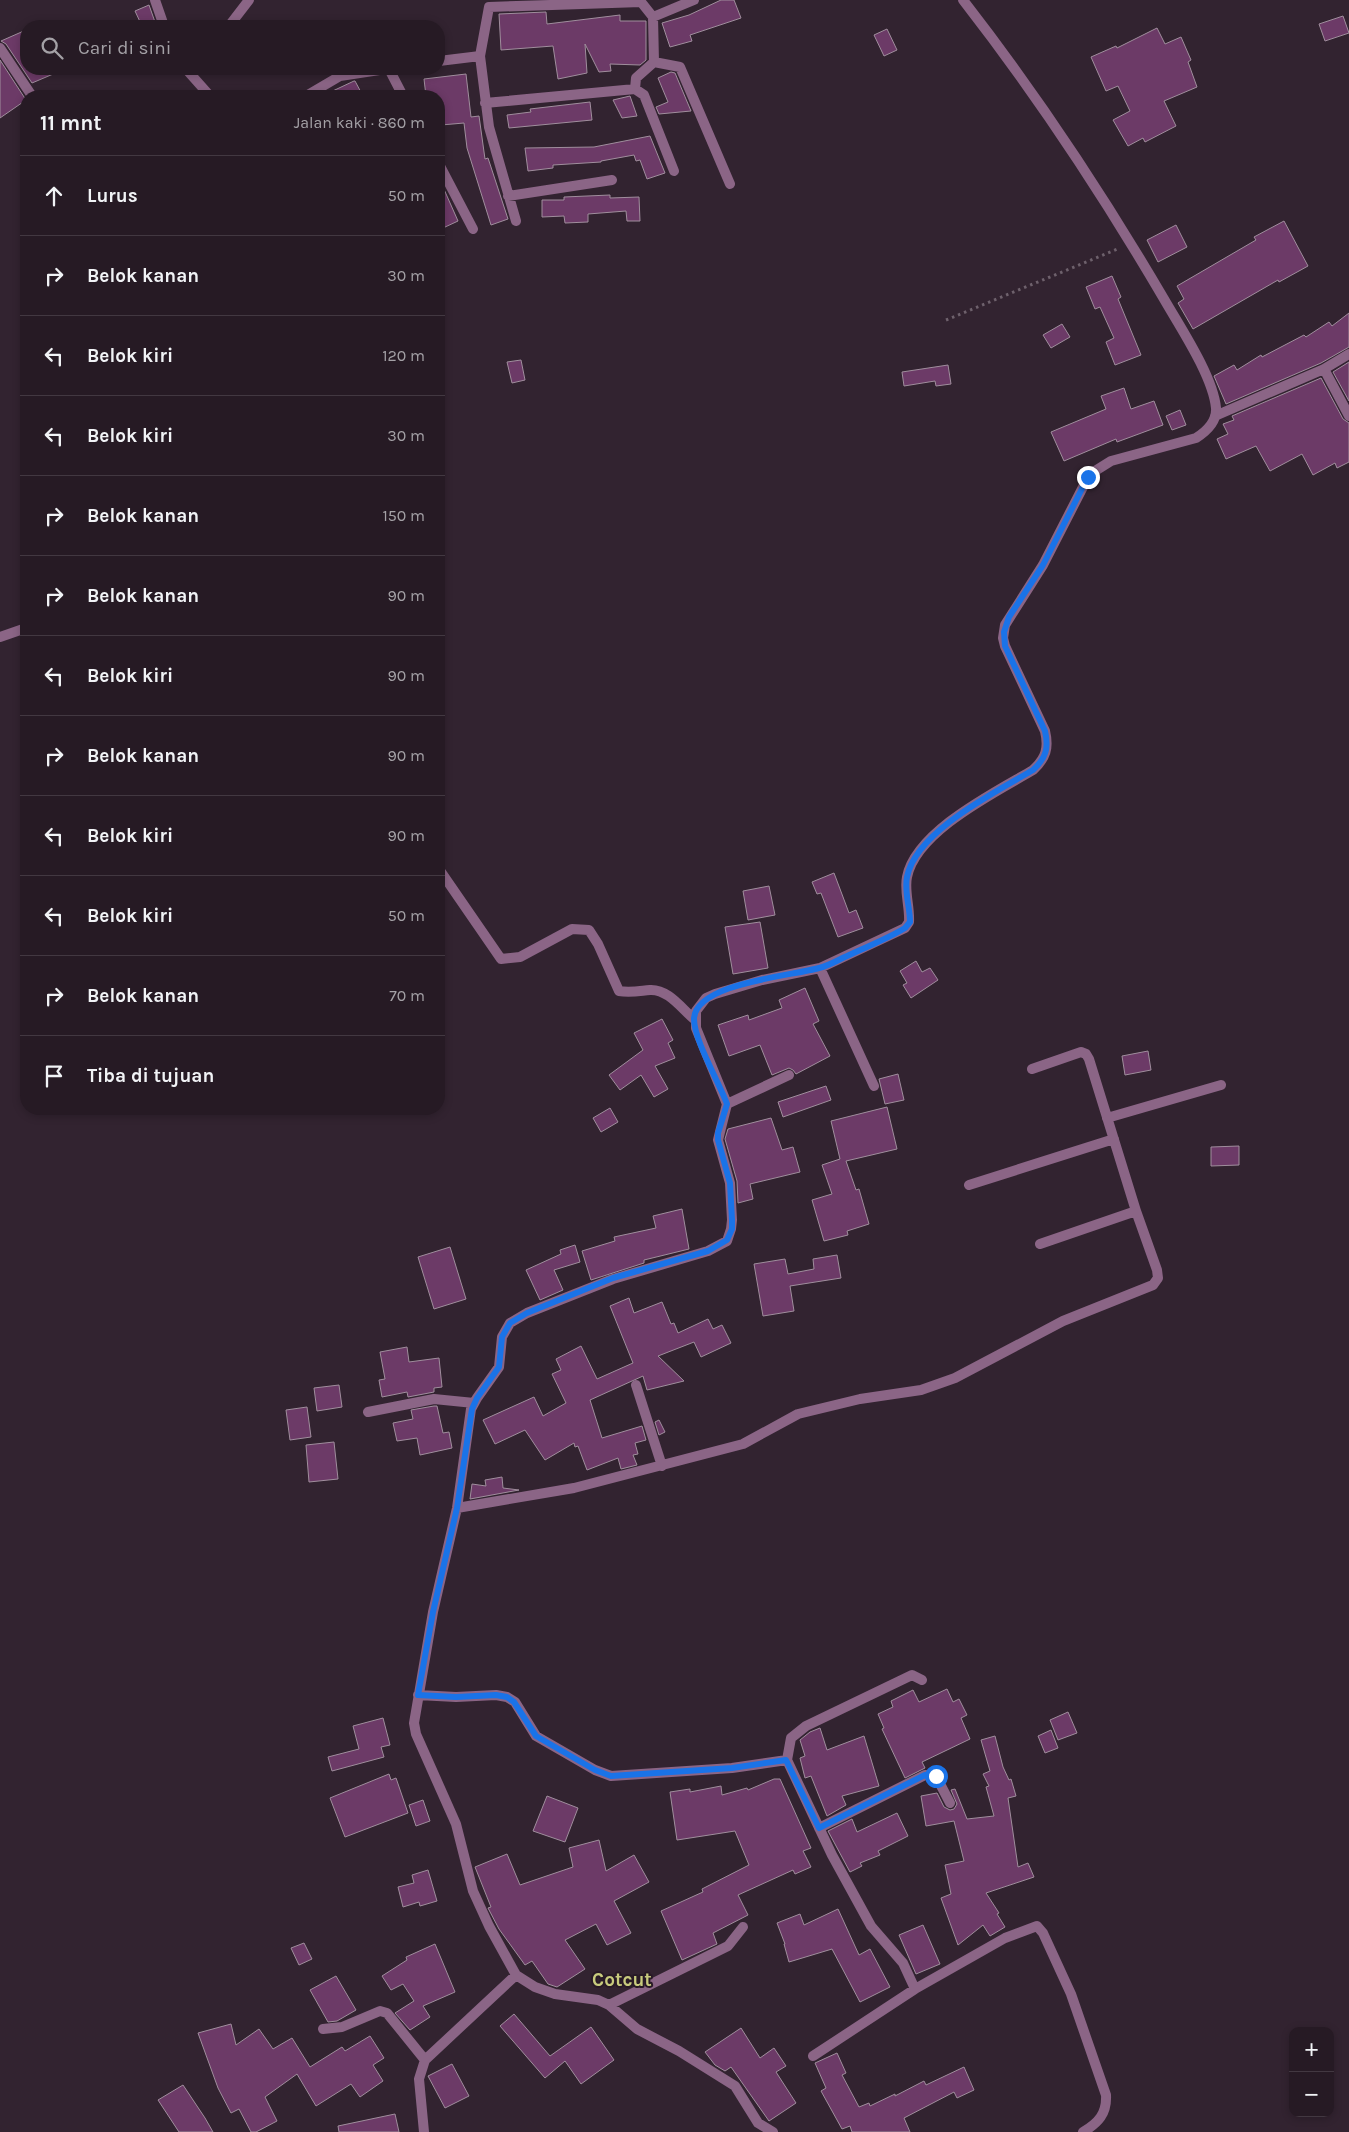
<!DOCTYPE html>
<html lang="id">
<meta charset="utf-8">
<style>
body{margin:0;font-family:Karla,sans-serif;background:#2e232c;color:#f1f3f6}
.controls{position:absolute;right:15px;bottom:15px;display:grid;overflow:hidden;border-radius:10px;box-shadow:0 2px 8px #0003}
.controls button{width:45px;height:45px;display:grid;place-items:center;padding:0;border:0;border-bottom:1px solid #423841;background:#261a24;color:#f1f3f6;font:25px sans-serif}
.stop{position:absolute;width:15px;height:15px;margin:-11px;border:4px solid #1a73e8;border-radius:50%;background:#fff}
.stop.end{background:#1a73e8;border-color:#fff;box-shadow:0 1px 5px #0008}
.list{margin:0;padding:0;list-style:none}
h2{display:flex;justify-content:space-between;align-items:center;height:65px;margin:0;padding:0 20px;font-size:21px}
h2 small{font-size:16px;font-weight:400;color:#a4a1a6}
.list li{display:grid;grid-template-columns:32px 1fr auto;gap:15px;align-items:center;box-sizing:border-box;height:80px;padding:0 20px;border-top:1px solid #423841}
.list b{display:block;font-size:19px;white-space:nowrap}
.list em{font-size:16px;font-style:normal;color:#a4a1a6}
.icon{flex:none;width:28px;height:28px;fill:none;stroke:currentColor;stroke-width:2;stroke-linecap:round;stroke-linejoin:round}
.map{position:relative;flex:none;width:1349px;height:2132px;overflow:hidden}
.search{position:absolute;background:#261a24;box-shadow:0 2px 8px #0003;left:20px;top:20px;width:425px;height:55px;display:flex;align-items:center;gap:12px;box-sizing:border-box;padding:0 18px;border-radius:20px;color:#a4a1a6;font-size:19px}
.panel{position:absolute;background:#261a24;box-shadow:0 2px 8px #0003;left:20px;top:90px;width:425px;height:1025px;border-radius:20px}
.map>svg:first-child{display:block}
</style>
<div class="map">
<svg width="1349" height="2132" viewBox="0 0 1349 2132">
<rect width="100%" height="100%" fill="#322330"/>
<!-- building -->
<path fill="#6c3a67" stroke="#a08e9d" d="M721,0H734L741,18L690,35L692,41L670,47L662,23L689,15Z
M149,5L155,22L142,26L135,11Z
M546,12L547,24L620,15V21H646V60L640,65L610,64L611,71L599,72L585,44L587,73L558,79L553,46L501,50L499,14Z
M1343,16L1349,33L1325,41L1319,24Z
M1157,28L1165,44L1181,37L1191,60L1188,62L1197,87L1164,101L1176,126L1145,142L1143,138L1128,146L1113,120L1130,111L1118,86L1106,91L1091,57L1116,46L1117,48Z
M887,29L897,50L884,56L874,35Z
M26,30V69H65L32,83L6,44L1,41Z
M0,60L26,100L0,118Z
M671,72L675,73L691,111L659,114L656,107L668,102L658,78Z
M466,74L471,117L479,116L485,159L488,158L508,219L491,225L467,148L464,123L441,125L439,96H426L424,79Z
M355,81L363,96H322L354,81Z
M630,96L637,116L622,118L613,100Z
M590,102L592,120L509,128L507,115L531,112L530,109Z
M650,136L665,173L647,179L640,160L636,161L634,155L601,161V162L553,165V168L528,171L525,148L594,147Z
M439,178L458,221L443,228L439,218Z
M610,195V198L639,197L640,221H627L626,211L588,214V222L565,223L564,216L542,217V200H564V197Z
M1284,221L1308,266L1279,282L1278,280L1193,329L1178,303L1184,299L1177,286L1256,240L1254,237Z
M1176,225L1187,247L1158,262L1147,240Z
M1112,276L1121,297L1118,299L1141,355L1115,365L1106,342L1114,338L1100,307L1095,309L1086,287Z
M1349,313V347L1321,363L1226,404L1214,376L1234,365L1237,370L1261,355L1262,357L1304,335L1306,337L1329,322L1332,326Z
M1062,324L1070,337L1051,348L1043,335Z
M521,360L525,380L512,383L507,362Z
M1349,362V401L1333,372Z
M948,365L951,384L936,386L935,381L904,386L902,372Z
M1321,378L1343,419L1349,423V462L1337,468L1335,463L1313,475L1302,454L1270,471L1256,446L1226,459L1217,439L1228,434L1223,424L1234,420L1232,416Z
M1124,388L1131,409L1154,401L1163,425L1117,442L1116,439L1064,461L1051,432L1106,409L1101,396Z
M1180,410L1186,425L1172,430L1166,416Z
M834,873L849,913L856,910L863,928L838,937L821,893L817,894L812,882Z
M769,886L775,915L748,920L743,891Z
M760,922L768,968L733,974L725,927Z
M916,961L922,972L930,968L938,980L911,998L903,985L907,983L900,971Z
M805,988L819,1021L813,1024L830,1056L796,1074L793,1070L789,1068L772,1075L760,1045L729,1056L718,1025L748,1015L749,1020L782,1008L779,1000Z
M662,1019L673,1040L668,1043L675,1058L655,1066L668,1089L654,1097L641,1075L620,1090L609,1075L643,1050L634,1033Z
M1148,1051L1151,1070L1125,1075L1122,1056Z
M898,1074L904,1100L885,1104L879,1079Z
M826,1086L831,1100L783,1117L778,1102Z
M887,1107L897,1149L846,1161L856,1190L859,1189L869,1224L847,1231L848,1235L824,1241L812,1200L832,1194L822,1165L840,1159L831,1121Z
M610,1108L618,1122L601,1132L593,1118Z
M771,1118L782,1150L793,1147L800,1172L750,1184L753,1199L738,1203L737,1181L725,1139L728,1129Z
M1239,1146V1165L1211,1166V1147Z
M682,1209L689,1249L644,1260V1263L591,1280L582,1251L615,1241L614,1237L656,1228L653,1216Z
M575,1245L580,1262L554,1270L563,1290L540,1300L526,1270L561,1254L560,1250Z
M450,1247L466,1299L434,1309L418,1257Z
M837,1255L841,1278L790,1286L794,1311L763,1316L754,1264L785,1259L788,1274L814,1269L813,1259Z
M629,1298L634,1313L662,1302L671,1324L674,1323L678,1333L708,1319L713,1329L722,1325L731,1343L701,1357L694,1342L658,1356L684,1381L647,1390L643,1376L590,1400L602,1438L642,1426L646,1440L635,1443L638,1454L633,1455L637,1465L621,1469L618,1458L587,1470L578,1446L575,1447L574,1443L545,1460L525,1430L495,1444L483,1420L534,1397L543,1416L566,1403L552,1374L561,1370L556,1359L581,1346L597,1379L633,1363L610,1306Z
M407,1347L409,1362L439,1358L442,1387L434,1388V1392L408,1397L407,1392L382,1397L379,1380L385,1379L380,1352Z
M339,1385L342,1407L317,1411L314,1388Z
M434,1406H437L443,1433L449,1432L452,1448L420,1455L417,1438L397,1441L393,1423L413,1419L411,1410Z
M307,1407L311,1437L290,1440L286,1410Z
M659,1420L665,1432L659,1435L655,1422Z
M334,1442L338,1479L309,1482L306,1445Z
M502,1477L503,1488L519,1490L470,1499L472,1484L486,1486L485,1480Z
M947,1689L953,1702L959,1699L967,1715L961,1718L970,1739L922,1762L925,1768L905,1778L882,1729L884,1728L878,1714L893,1707L891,1701L913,1690L919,1702Z
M1068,1712L1077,1733L1058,1740L1050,1720Z
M383,1718L390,1745L381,1747L384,1757L332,1771L328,1757L359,1749L353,1726Z
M820,1728L827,1750L864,1736L879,1786L842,1796L846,1805L827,1816L811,1776L805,1778L800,1758L805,1756L800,1740L810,1732Z
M1051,1730L1058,1748L1045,1753L1038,1736Z
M995,1736L1003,1767L1009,1780L1011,1779L1016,1796L1008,1798L1018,1867L1028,1863L1034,1877L986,1893L999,1913L997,1914L1005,1927L990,1936L983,1925L958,1945L941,1898L951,1894L945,1865L964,1861L954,1821L926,1826L921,1796L937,1793L944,1807L950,1810L954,1809L957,1804L951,1790L955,1789L967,1819L994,1816L986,1787L989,1786L983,1774L990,1771L981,1740Z
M389,1774L391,1780L396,1778L408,1813L345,1837L330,1798Z
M774,1779H780L811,1848L803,1851L811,1867L795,1874L793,1870L738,1895L748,1915L713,1933L717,1944L682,1960L661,1911L703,1892L702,1889L749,1865L735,1831L677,1840L670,1792L690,1789V1792L721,1786L722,1795L747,1788L748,1790Z
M547,1796L578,1808L565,1842L533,1831Z
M423,1800L430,1821L416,1826L409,1805Z
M897,1813L908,1836L878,1851L880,1855L860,1863L862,1866L850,1872L828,1831L852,1819L857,1832Z
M599,1840L606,1871L634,1855L649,1882L614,1901L631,1933L607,1945L596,1924L565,1940L585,1969L557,1987L548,1984L532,1961L525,1965L499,1929L488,1908L491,1907L475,1867L507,1854L520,1885L573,1867L569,1848Z
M428,1870L437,1901L420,1906L419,1902L403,1907L398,1887L414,1883L412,1875Z
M838,1909L859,1955L870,1949L890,1987L860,2002L832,1949L789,1962L784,1944H785L777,1923L800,1914L804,1925Z
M923,1925L940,1964L916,1974L899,1935Z
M304,1943L312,1959L299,1965L291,1948Z
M435,1944L455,1992L423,2006L430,2017L410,2030L395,2013L414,2001L403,1984L391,1990L382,1976L407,1960L406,1957Z
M336,1976L356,2010L337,2021L328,2022L310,1990Z
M514,2014L550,2056L591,2027L614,2060L581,2084L565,2061L545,2078L500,2026Z
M231,2024L236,2045L259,2029L273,2049L292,2038L310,2067L342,2047L345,2051L370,2036L384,2058L373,2065L383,2081L360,2097L351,2084L316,2106L297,2074L265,2097L277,2121L256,2132H251L239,2109L231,2113L218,2088L198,2033Z
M741,2028L760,2058L774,2048L786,2066L776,2072L796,2103L769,2121L731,2067L725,2071L715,2065L705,2052Z
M837,2053L846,2073L842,2075L859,2107L869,2103L870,2106L895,2094V2096L924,2081L926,2085L964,2067L974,2090L957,2098L954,2092L904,2118L910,2132H852L850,2126L842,2129L821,2091L826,2088L815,2063Z
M452,2064L469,2096L445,2108L428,2076Z
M183,2085L205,2118L213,2132H179L158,2100Z
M395,2114L399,2132H339L338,2126Z"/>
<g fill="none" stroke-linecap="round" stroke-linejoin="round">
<!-- path -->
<path stroke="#6e616c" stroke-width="3" stroke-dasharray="2.5 4" stroke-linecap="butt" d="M946,320L1120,248"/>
<!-- minor -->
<path stroke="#8b6586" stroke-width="10" d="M155,0L164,26
M653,17L654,62
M229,26L249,0
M0,48L32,96
M480,56L489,7L641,2L653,17L694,0
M439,61L480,56L489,127L516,221
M186,69L210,96
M389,69L403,96
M635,89L636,78L654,62L680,67L730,184
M306,96L340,76L386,69
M485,103L635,89L644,95L674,171
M439,164L473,229
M508,196L612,180
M1324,369L1349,416
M1215,416L1324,369L1349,354
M0,637L26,628
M439,869L501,959L520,957L572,929L589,930L598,944L619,991C630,993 639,991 650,990C668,989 681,1008 694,1019
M820,968L874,1086
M727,1104L789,1075
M1107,1118L1221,1085
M969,1185L1114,1139
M1040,1244L1136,1211
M636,1385L662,1466
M368,1412L434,1399L474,1403
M457,1508L574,1488L743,1444L798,1414L860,1399L921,1390L955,1378L1063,1321L1153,1285L1158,1278L1157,1270L1136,1211L1089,1059L1086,1054L1081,1052L1032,1069
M418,1695L456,1697L496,1695L507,1697L515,1702L536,1736L595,1770L611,1776L732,1768L787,1760L832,1855L871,1926L903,1963L915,1989
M787,1760L791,1738L806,1726L912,1675L922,1680
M819,1828L925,1775L936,1776L950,1803
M516,1975L535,1987L555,1994L598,2000L609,2005L637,2029L679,2051L735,2086L758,2123L773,2132
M609,2005L728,1946L743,1927
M323,2029L342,2027L380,2011L387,2013L425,2060
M813,2056L915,1989L1005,1938L1037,1926L1043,1933L1071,1994L1106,2095C1107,2114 1098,2123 1083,2132
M424,2132L419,2079L425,2060L516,1975L489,1926L473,1891L456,1824L416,1734L414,1723L433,1612L457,1508L471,1409L477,1398L499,1367L502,1337L510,1323L527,1313L613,1279L708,1251L727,1241L731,1229L732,1220L730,1183L718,1140L727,1104L696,1028V1011L706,998L715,994L762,980L820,968L905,928L909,922C910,907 904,891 907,877C916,831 996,792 1033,770C1046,758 1049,748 1045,731L1005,646L1003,638L1005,625L1043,565L1083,487L1095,471L1111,461L1196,438C1207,431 1217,422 1216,408C1213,376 1180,327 1164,299C1103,195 1037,95 963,0"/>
</g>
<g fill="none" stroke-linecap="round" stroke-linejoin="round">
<!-- route -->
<path stroke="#1a73e8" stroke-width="6" d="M936,1776L925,1775L819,1828L786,1760L732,1768L611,1776L595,1770L536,1736L514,1702L507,1697L496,1695L456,1697L418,1695L433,1612L457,1508L472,1409L477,1398L499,1367L502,1337L510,1323L527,1313L613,1278L708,1251L727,1240L732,1229V1220L730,1183L718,1140V1133L727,1104C719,1082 694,1040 694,1019C695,983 792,976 819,968C828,966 838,960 847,956C866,947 887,939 905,928L910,922C910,907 904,891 907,877C916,831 996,792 1033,770C1046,758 1049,748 1045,731L1005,646L1004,632L1009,617L1043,565L1088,477"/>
</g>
<g text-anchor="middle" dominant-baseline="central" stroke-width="4" stroke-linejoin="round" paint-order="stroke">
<!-- quarter labels -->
<g font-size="19" font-weight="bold" fill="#c8cb7d" stroke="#281a26">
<text x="622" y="1980">Cotcut</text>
</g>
</g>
</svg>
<div class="controls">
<button>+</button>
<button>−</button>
</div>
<div class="stop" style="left:936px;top:1776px"></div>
<div class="stop end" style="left:1088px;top:477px"></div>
<div class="search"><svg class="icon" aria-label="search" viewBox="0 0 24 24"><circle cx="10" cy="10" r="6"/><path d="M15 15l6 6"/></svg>Cari di sini</div>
<section class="panel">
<h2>11 mnt<small>Jalan kaki · 860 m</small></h2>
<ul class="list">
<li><svg class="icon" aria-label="ahead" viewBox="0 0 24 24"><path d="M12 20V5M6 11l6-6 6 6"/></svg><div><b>Lurus</b></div><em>50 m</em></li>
<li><svg class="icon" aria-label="right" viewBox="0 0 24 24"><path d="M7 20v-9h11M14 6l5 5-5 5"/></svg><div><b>Belok kanan</b></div><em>30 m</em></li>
<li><svg class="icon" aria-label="left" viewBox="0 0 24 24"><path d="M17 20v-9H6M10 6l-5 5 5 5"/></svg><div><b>Belok kiri</b></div><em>120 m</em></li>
<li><svg class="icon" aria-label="left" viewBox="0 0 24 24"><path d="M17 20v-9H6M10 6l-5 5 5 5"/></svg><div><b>Belok kiri</b></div><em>30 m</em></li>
<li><svg class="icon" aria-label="right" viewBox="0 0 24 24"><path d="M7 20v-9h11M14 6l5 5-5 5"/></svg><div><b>Belok kanan</b></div><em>150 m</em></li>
<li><svg class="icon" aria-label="right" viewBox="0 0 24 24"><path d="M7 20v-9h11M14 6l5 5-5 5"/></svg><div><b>Belok kanan</b></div><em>90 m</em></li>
<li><svg class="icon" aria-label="left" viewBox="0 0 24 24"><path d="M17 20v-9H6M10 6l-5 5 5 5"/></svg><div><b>Belok kiri</b></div><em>90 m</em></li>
<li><svg class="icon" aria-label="right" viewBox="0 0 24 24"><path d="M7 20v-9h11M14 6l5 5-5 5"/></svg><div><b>Belok kanan</b></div><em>90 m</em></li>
<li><svg class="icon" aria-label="left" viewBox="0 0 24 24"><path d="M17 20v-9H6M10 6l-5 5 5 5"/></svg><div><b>Belok kiri</b></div><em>90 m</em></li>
<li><svg class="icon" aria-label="left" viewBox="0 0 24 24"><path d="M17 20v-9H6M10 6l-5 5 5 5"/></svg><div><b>Belok kiri</b></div><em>50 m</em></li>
<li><svg class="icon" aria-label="right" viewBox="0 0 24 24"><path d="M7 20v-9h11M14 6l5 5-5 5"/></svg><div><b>Belok kanan</b></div><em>70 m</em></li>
<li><svg class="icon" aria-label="arrive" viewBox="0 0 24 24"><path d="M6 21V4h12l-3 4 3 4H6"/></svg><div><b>Tiba di tujuan</b></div></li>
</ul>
</section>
</div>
